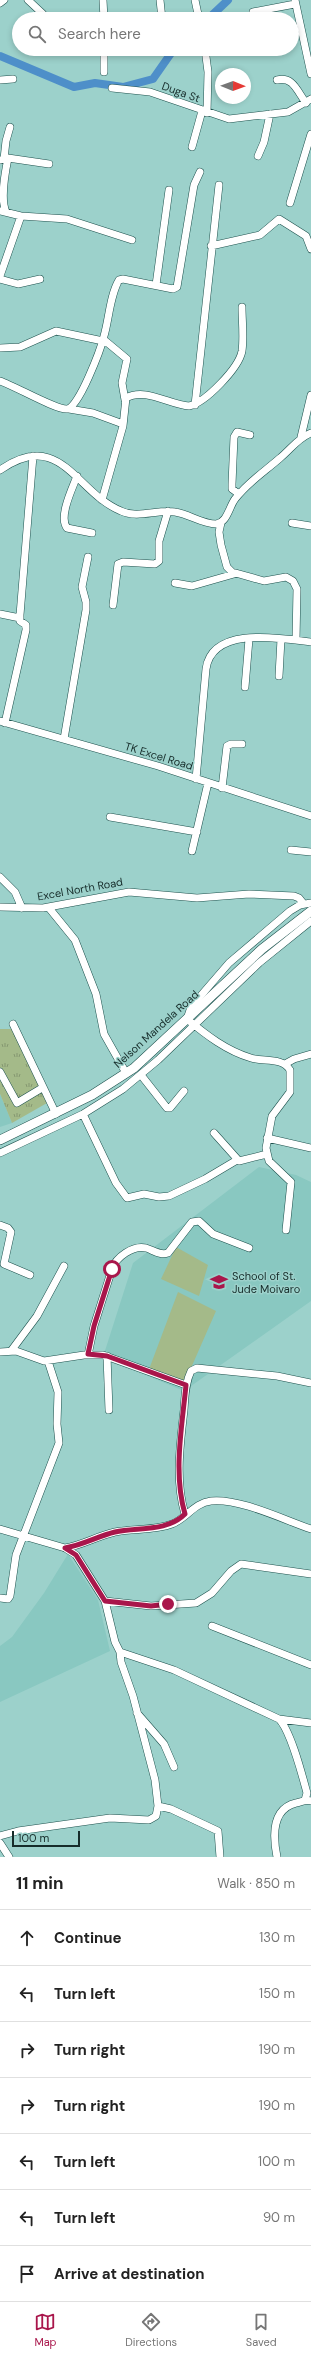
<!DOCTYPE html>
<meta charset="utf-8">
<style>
body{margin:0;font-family:"DM Sans",sans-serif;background:#f2f2f2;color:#222}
.compass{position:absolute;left:215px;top:68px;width:36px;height:36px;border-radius:50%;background:#fff;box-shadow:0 2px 6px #0003;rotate:91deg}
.scale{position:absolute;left:12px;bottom:10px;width:68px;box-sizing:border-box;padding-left:4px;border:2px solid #162c2a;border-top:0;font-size:11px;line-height:14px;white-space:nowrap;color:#162c2a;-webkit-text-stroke:3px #9cd1cb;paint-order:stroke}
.stop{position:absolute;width:12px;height:12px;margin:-9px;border:3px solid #a9164b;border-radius:50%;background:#fff}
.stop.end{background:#a9164b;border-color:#fff;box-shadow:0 1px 4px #0008}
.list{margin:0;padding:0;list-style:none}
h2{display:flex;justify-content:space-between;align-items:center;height:52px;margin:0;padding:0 16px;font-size:17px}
h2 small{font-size:13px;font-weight:400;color:#767676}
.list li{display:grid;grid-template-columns:26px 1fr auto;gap:12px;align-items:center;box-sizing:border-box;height:56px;padding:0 16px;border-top:1px solid #e0e0e0}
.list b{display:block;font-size:15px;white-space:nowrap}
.list em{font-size:13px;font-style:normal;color:#767676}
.icon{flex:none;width:22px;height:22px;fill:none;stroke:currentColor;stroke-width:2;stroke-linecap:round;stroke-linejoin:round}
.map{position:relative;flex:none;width:311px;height:1857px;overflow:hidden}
.search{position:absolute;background:#fff;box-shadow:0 2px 6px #0003;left:12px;right:12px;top:12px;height:44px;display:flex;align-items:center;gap:10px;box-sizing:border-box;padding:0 14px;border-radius:22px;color:#767676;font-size:15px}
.sheet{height:444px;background:#fff}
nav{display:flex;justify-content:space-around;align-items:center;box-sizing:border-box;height:56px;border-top:1px solid #e0e0e0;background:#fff;font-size:11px;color:#767676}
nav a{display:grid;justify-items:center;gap:2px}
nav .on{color:#a9164b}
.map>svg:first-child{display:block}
</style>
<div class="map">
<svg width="311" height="1857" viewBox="0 0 311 1857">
<defs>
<pattern id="grass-tufts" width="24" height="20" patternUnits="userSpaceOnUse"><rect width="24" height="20" fill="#a4ba89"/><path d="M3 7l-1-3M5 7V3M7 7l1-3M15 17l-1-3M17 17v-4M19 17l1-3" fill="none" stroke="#859770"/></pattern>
</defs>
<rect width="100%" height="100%" fill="#9cd1cb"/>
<!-- built -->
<path fill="#89c8c1" d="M0,1094L12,1123L0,1127Z
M259,1167L296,1175L311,1182V1301L184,1391L103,1357L133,1263Z
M68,1554L98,1600L110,1651L0,1702V1646L12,1637L44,1593Z"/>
<!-- grass -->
<path fill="url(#grass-tufts)" d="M0,1029H12L47,1103L12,1123L0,1094Z"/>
<!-- pitch -->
<path fill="#a4ba89" d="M176,1247L208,1265L199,1296L161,1279Z
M178,1292L216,1311L184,1384L148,1372Z"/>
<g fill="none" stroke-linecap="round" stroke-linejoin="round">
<!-- river -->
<path stroke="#4e8fc9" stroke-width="8" d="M208,19L228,0
M0,56L74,87L95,83L123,87L153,79L174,49"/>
<!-- minor casing -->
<g stroke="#1d514d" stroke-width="8">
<path id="minor" d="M28,0L43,14
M103,0L104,19
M160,0L162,19
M195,0L199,19
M295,0L311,74
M0,3L4,0
M253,12L295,4
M104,49V72
M205,49L208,72L207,113
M152,52L164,49
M0,80L13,79
M277,80C293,76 297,91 306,103
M112,88L150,92L229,119L288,112L311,99
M192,147L202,111
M258,156L264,142L270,114
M4,159L6,141L10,127
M0,160L8,158L49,164
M290,203L311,134
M0,211L21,216L67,219L132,240
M6,212C0,199 5,173 8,158
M211,246L260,235L279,219L306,236L311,249
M0,276L21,216
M0,279L18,284L40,279
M156,285L169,190
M103,339L127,359L122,383L125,400
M0,348L20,347L56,331L103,341
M0,381C15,386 56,410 67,409C79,408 101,348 104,336C109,319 110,295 119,280L123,279L173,289L177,287L194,185L200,172
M195,405L219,185
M69,409L93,413L123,424
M301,437L311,395
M0,470C61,428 75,492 121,511C138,519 158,509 175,512C189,514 202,524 216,524C227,523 229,507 235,499C248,482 264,472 280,458C291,449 298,438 311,433
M77,476C73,487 58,517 67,528L92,533
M239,494L232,489V484L234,437L237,432L250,435
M102,500L123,426L126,398C145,387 170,405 189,406C205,403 239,368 242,351C244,337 242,321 242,307
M221,523L219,532L221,545L227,567L232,572L264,581L286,577L293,581L297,589L296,640
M292,523L311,526
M175,583L192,586L234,574
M113,605L118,564L123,562L155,564L159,561V541L168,511
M0,614L20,618
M279,676L281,639
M245,687L249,639
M0,721L158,766L311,816
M5,723L26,630V625L20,621V615L33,456
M64,739L86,610V602L82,587L88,557
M196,779L206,669C212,626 279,638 311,642
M222,788L227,746L231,744H242
M110,817L197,832
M291,850L311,852
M192,851L208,783
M0,877L15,892L22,908
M0,907L43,908L129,892L197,898L249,894L294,896L299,898L303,903
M49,908L75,940L96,994L104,1034L126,1073
M13,1024L56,1114
M285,1064L294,1059L311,1054
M0,1072L17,1103L42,1088
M141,1075L167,1108H170L184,1091
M83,1114L116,1183L127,1198L144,1194L159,1197L169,1196L205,1179L237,1160
M214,1133L239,1161L267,1154
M267,1138L311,1148
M0,1153L83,1114L123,1089L158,1060L259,963L311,921
M0,1225L8,1228L11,1232L4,1264L30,1275
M286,1230L291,1182L269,1161L266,1148L272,1116L290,1092V1070C282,1057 264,1062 251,1058C227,1051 206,1035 187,1019L191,1007L229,963L290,911L300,905L311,903
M11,1351L37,1316L64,1266
M0,1352L16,1351L44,1361L84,1355H103L186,1385
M88,1355L94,1326L112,1269C116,1257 133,1245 146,1248C153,1250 160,1256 168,1253L192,1222L199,1221L213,1234L249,1248
M107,1356L109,1410
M185,1514C175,1481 180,1445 184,1410C185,1397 185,1383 191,1371L197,1368L277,1376L311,1383
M0,1529L65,1548L76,1555L105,1601L115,1642L120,1652L174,1670L279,1719C291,1731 302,1775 307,1793L305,1800
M65,1548C83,1545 97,1536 115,1532C133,1528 154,1531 172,1524C187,1518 194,1503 211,1501C240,1498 284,1520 311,1529
M0,1598L8,1599L10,1596L16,1555L59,1443L57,1424L58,1392L48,1361
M105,1601L151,1606L196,1603L212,1593L231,1571L241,1564L311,1574
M212,1626L311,1665
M137,1713L164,1744L174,1767
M279,1719L311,1723
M158,1806L171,1809L218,1831L220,1857
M0,1836L18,1831L110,1818L149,1820L156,1816L158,1806L155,1780L133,1696L121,1662L120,1652
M0,1843L9,1857
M277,1857C273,1837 271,1809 296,1803C302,1802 305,1799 311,1801"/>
</g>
<!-- major casing -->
<g stroke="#1d514d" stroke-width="10">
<path id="major" d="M0,1140L92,1095L134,1068L262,949L311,911"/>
</g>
<!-- minor -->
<use href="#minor" stroke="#fff" stroke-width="7"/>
<!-- major -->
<use href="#major" stroke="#fff" stroke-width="9"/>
</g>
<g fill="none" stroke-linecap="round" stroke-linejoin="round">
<!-- route -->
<path stroke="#a9164b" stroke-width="5" d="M112,1269L94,1326L88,1354L107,1356L186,1385C182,1427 173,1473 185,1514C167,1532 138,1527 115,1532C98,1536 83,1545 65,1548L76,1555L105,1601L151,1606L168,1604"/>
</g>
<!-- icons -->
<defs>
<g id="school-bare" transform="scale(1.38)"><path d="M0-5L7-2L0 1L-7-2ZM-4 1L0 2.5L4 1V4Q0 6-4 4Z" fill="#a9164b" stroke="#9cd1cb" stroke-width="2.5" paint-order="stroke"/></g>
</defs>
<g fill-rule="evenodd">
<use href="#school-bare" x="219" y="1282"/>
</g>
<g text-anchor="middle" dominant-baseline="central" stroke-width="3" stroke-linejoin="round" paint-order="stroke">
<!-- street labels -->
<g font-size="11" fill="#162c2a" stroke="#9cd1cb">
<text transform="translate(181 92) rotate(20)">Duga St</text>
<text transform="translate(159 756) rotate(17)">TK Excel Road</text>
<text transform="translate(80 889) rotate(-10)">Excel North Road</text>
<text transform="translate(156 1029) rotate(-42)">Nelson Mandela Road</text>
</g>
<!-- poi labels -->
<g font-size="11" fill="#162c2a" stroke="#9cd1cb" text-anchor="start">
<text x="232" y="1276">School of St.<tspan x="232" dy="13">Jude Moivaro</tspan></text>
</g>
</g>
</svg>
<svg class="compass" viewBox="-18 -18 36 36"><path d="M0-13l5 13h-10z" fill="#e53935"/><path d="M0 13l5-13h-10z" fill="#767676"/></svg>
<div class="scale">100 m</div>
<div class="stop" style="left:112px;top:1269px"></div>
<div class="stop end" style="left:168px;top:1604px"></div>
<div class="search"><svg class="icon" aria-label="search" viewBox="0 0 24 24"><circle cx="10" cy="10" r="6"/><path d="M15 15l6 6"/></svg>Search here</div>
</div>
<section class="sheet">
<h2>11 min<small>Walk · 850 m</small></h2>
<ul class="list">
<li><svg class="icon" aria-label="ahead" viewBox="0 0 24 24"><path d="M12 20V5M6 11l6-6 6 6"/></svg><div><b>Continue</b></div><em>130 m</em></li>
<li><svg class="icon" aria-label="left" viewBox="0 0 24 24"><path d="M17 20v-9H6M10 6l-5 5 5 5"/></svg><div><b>Turn left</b></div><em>150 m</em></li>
<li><svg class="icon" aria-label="right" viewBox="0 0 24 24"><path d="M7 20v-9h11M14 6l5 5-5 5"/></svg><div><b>Turn right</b></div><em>190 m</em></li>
<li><svg class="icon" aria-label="right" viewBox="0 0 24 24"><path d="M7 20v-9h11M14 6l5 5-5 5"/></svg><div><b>Turn right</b></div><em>190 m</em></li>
<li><svg class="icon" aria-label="left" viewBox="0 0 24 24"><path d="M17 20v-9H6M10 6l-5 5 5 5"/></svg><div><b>Turn left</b></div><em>100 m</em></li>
<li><svg class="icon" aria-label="left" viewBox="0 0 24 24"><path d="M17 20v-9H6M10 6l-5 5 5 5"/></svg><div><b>Turn left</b></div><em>90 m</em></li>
<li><svg class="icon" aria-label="arrive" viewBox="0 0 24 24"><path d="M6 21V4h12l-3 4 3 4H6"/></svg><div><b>Arrive at destination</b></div></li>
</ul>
</section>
<nav>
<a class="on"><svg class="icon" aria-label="map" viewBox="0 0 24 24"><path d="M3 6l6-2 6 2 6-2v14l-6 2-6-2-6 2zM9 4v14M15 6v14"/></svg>Map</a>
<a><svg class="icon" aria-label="directions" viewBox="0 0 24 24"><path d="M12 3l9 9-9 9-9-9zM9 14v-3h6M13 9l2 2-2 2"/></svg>Directions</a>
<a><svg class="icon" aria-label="saved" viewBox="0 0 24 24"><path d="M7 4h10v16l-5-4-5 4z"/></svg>Saved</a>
</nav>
